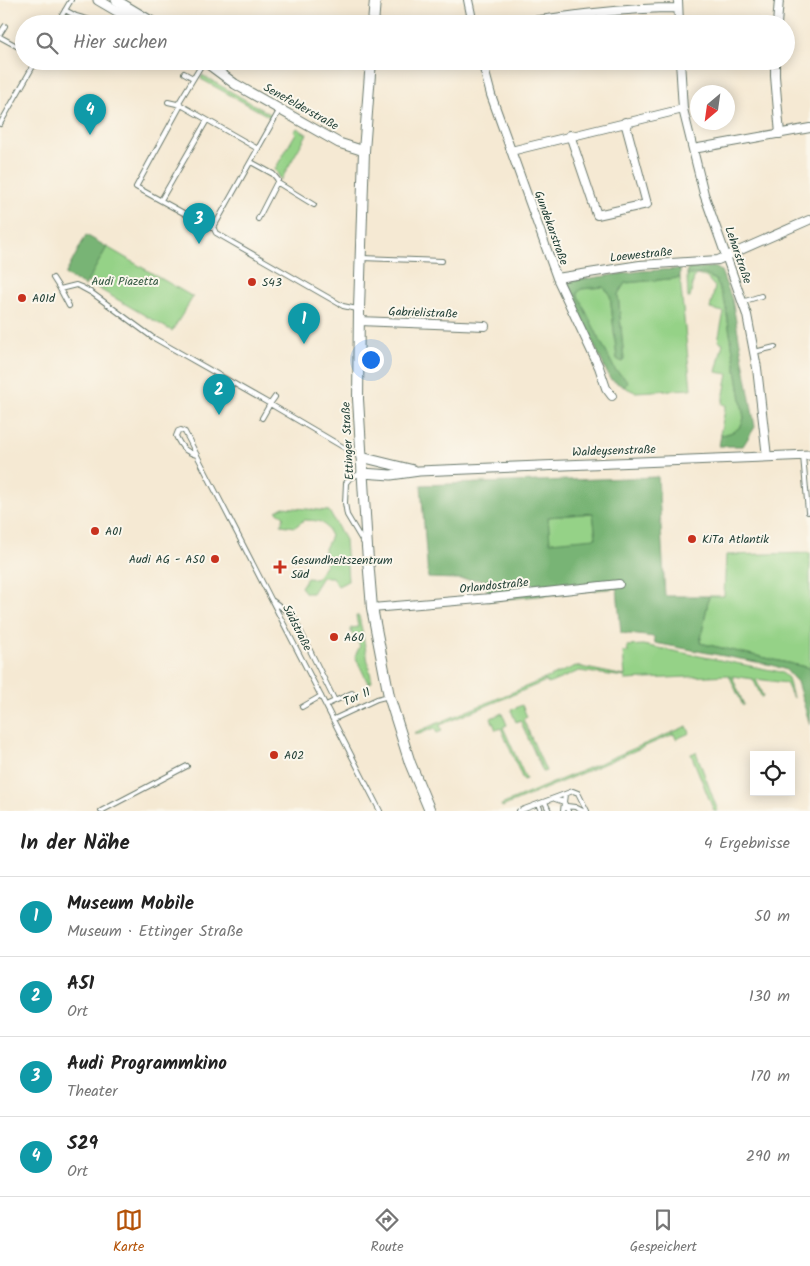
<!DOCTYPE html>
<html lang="de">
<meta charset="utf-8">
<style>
body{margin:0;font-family:Kalam,sans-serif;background:#f2f2f2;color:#222}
.controls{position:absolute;right:15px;bottom:15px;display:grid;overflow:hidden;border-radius:0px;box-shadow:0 2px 12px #0003}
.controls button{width:45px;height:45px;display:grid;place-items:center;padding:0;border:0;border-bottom:1px solid #e0e0e0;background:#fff;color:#222;font:25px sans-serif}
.compass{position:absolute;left:690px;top:85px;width:45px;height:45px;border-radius:50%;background:#fff;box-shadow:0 2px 12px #0003;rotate:209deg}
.you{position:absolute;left:370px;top:359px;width:18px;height:18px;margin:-12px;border:4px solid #fff;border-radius:50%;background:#1a73e8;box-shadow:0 0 0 8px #1a73e833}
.badge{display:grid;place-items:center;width:32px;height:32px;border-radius:50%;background:#b45309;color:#fff;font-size:16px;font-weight:700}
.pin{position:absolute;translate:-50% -41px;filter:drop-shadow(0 1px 2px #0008)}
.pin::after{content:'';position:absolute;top:26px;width:18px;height:15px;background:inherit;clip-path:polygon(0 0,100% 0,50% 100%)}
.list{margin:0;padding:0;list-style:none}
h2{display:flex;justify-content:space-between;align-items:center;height:65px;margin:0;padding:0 20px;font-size:21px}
h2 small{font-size:16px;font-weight:400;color:#767676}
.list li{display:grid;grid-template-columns:32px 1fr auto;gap:15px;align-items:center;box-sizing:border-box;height:80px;padding:0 20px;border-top:1px solid #e0e0e0}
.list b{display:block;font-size:19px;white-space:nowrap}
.list p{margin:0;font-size:16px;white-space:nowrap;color:#767676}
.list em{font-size:16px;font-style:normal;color:#767676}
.icon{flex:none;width:28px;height:28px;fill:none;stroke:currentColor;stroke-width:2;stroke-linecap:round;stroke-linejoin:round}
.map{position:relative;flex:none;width:810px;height:811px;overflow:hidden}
.search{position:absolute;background:#fff;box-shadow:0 2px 12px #0003;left:15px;right:15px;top:15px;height:55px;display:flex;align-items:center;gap:12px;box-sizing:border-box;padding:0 18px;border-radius:28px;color:#767676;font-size:19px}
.sheet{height:385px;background:#fff}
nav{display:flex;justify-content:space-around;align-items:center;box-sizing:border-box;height:70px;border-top:1px solid #e0e0e0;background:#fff;font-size:14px;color:#767676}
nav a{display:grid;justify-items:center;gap:2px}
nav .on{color:#b45309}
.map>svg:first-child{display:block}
</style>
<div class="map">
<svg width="810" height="811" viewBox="0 0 810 811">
<rect width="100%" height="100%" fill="#fbf7ec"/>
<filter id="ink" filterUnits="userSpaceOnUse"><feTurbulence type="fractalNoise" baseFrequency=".02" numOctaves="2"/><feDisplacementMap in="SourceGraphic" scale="10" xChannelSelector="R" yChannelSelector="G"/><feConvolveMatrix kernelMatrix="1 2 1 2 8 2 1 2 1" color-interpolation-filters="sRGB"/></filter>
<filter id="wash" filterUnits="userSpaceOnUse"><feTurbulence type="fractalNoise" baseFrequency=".0096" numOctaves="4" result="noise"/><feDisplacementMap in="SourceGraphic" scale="20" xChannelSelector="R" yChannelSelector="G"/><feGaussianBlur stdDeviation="1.12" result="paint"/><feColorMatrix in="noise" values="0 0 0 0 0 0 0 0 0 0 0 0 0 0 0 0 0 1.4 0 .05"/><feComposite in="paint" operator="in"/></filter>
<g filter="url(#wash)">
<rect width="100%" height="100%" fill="#f5e9d3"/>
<!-- green -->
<path fill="#95d287" stroke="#5a885e" d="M202,75L270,114L272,115L270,117L201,79Z
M297,128L307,134L281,180L275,169L296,133L294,132Z
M107,247L193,297L172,331L87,282Z
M704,274L716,280L725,303L744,418C741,430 733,433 721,435L720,434L726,405L722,404L728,374L716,372L723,343L718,341L724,312L710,309L715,287L706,277L696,275L694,277L690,298H688L687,275Z
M680,278L691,389L635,392L624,387L628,381L615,370L577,294L580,289L604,287L610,294L617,359L622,362L624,360L618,294L625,283Z
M283,507L329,511L345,540L348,581L338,586L332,577H322L312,593H306L301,587L307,578L316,579L326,564L322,555L331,536C323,520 322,521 304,520L295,527L281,525L284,516L276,511Z
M593,513L596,538L550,543L548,517Z
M810,553V668L700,643L709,596H724L726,555Z
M356,616H359L372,682L368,683L355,656L360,646L351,631V628L358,627Z
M643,645L781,672L788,678L793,698L786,683L756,679L763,697L762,698L753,679L732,676L744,705L743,706L729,675L625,680V677L579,671L548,684L546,681L440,725L442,731L437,733L434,728L419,734L414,733L576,666L625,676L623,652H628L627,646Z
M522,705L527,717L523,719L546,771L543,772L520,720L516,722L511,710Z
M502,713L507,725L503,727L526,779L523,780L501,728L496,730L491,718Z
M687,726L690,733L676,739L674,734L502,807L501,805Z
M696,752L718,811H714L691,754Z"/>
<!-- forest -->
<path fill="#78b474" stroke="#4c7854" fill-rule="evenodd" d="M86,235L107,247L85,286L65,275Z
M715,267L721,271L732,299L755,427L743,446H719L721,435C733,433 741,430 744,418L725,303L716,280L704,274L687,275V269Z
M680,269V278L625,283L618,294L624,360L622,362L617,359L610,294L603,287L581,289L577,294L615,370L628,381L624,387L610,379L567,288L570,281L641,271Z
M658,477L665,596H709L700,643L810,668V725L797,682L786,670L772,665L655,643L654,637L621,633L617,588L488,601L486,580L428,578L421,485ZM593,513L596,538L550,542L548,517Z"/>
</g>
<g filter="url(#ink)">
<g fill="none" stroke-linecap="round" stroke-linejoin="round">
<!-- service casing -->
<g stroke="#6a796c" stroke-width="6">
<path id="service" d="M65,10L76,16L97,22
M57,24L71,0
M248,24L250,20
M0,34L5,26
M0,37L24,50
M221,72L227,61
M184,73L193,78
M168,102L181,105L258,149
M178,104L204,61
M181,105L136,187L211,228L215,225L279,111
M0,124L36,61
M251,162L273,174L278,180L258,219
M278,183L314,205
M161,200L207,120
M213,227L216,233L343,306L357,309
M362,258L442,261
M53,278L60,289L76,285L81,287L92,293L152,337L270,404L275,397
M60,289L69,306
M742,302L761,296
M754,352L775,347
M262,418L270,404L360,457
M197,455C185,452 181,447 176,436L178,431L181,430L185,432L380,811
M803,456L808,512
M362,473L350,478L346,483L345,503L347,515L363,542
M273,601L293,616L335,701
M326,705L352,693
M302,707L321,696
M334,719L377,699L389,696
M555,799L564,802L568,811
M545,802L549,811
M538,804L541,811
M567,806L575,807L583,811
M101,811L187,766
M519,811L573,791L578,793L587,811
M563,811L565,794"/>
</g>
<!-- minor casing -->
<g stroke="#6a796c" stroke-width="10">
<path id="minor" d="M468,0L473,24
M678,0L679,24
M512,24C567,16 622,8 678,8
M777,24L779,0
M482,61L491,95L557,278L599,367L606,388L612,396
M680,61L683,109L704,194L747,315L757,368L767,457
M775,61V76L780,134
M570,135L597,215L647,204L625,122
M693,149L810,128
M511,151L683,109
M557,278L640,265L718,260L809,220
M359,321L485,326
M372,608L491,598L619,584"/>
</g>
<!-- tertiary casing -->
<g stroke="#6a796c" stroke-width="11">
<path id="tertiary" d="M98,0L139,24
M116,0L156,24
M204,61L235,84L339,143L364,151
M361,457L414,470
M362,473L391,475L419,471L810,455"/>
</g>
<!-- secondary casing -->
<g stroke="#6a796c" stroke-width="12">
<path id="secondary" d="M373,24L375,0
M371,61L364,151L359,309L358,399L367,547L372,608L389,696L410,763L430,811"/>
</g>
<!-- service -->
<use href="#service" stroke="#fff" stroke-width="4"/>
<!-- minor -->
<use href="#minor" stroke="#fff" stroke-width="8"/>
<!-- tertiary -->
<use href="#tertiary" stroke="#fff" stroke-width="9"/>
<!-- secondary -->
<use href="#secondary" stroke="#fff" stroke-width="10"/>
</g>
</g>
<!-- markers -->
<g fill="#c8321e" stroke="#fbf7ec" stroke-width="2">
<circle cx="252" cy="282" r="5"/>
<circle cx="22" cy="298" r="5"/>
<circle cx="95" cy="531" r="5"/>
<circle cx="692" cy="539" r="5"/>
<circle cx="215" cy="559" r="5"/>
<path d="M277.5 559.5h5v5h5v5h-5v5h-5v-5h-5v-5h5z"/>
<circle cx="334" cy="637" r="5"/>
<circle cx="274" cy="755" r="5"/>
</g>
<g text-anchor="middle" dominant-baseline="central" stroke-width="4" stroke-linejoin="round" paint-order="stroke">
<!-- street labels -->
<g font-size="12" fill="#1f3d34" stroke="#fbf7ec">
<text transform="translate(301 107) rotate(29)">Senefelderstraße</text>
<text transform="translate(551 228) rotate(70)">Gundekarstraße</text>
<text transform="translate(641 255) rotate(-6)">Loewestraße</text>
<text transform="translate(738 255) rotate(71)">Leharstraße</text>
<text transform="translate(423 313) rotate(2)">Gabrielistraße</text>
<text transform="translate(348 441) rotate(-93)">Ettinger Straße</text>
<text transform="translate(614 451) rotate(-2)">Waldeysenstraße</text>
<text transform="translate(494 586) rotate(-6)">Orlandostraße</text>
<text transform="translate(297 628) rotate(63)">Südstraße</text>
<text transform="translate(357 697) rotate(-24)">Tor 11</text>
</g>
<!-- park labels -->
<g font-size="12" fill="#375b45" stroke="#fbf7ec">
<text x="125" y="281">Audi Piazetta</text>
</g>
<!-- poi labels -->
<g font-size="12" fill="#1f3d34" stroke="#fbf7ec" text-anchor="start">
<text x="262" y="282">S43</text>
<text x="32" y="298">A01d</text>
<text x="105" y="531">A01</text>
<text x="702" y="539">KiTa Atlantik</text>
<text x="205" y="559" text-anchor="end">Audi AG - A50</text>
<text x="291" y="560">Gesundheitszentrum<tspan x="291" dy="14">Süd</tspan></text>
<text x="344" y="637">A60</text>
<text x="284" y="755">A02</text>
</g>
</g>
</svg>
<div class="controls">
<button><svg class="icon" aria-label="locate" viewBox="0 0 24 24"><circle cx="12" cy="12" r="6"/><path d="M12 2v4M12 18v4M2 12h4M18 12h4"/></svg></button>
</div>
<svg class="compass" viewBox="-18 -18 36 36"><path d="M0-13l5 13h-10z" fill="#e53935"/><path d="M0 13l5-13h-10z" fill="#767676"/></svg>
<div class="you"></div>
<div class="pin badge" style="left:304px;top:344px;background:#0f9aa8">1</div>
<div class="pin badge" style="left:219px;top:415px;background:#0f9aa8">2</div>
<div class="pin badge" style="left:199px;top:244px;background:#0f9aa8">3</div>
<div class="pin badge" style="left:90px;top:135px;background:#0f9aa8">4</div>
<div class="search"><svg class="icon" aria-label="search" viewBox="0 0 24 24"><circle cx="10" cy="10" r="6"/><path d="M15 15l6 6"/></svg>Hier suchen</div>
</div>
<section class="sheet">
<h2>In der Nähe<small>4 Ergebnisse</small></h2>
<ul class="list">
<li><span class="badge" style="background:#0f9aa8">1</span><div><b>Museum Mobile</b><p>Museum · Ettinger Straße</p></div><em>50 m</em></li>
<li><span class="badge" style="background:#0f9aa8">2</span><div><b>A51</b><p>Ort</p></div><em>130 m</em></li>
<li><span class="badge" style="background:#0f9aa8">3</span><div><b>Audi Programmkino</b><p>Theater</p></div><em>170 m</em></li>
<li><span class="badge" style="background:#0f9aa8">4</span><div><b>S29</b><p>Ort</p></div><em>290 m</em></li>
</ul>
</section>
<nav>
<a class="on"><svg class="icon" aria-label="map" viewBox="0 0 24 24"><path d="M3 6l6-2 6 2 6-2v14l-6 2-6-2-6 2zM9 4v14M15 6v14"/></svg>Karte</a>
<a><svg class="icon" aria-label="directions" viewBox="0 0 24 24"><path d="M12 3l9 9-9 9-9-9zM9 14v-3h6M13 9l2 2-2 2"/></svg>Route</a>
<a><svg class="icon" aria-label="saved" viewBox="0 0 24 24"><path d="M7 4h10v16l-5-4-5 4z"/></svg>Gespeichert</a>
</nav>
